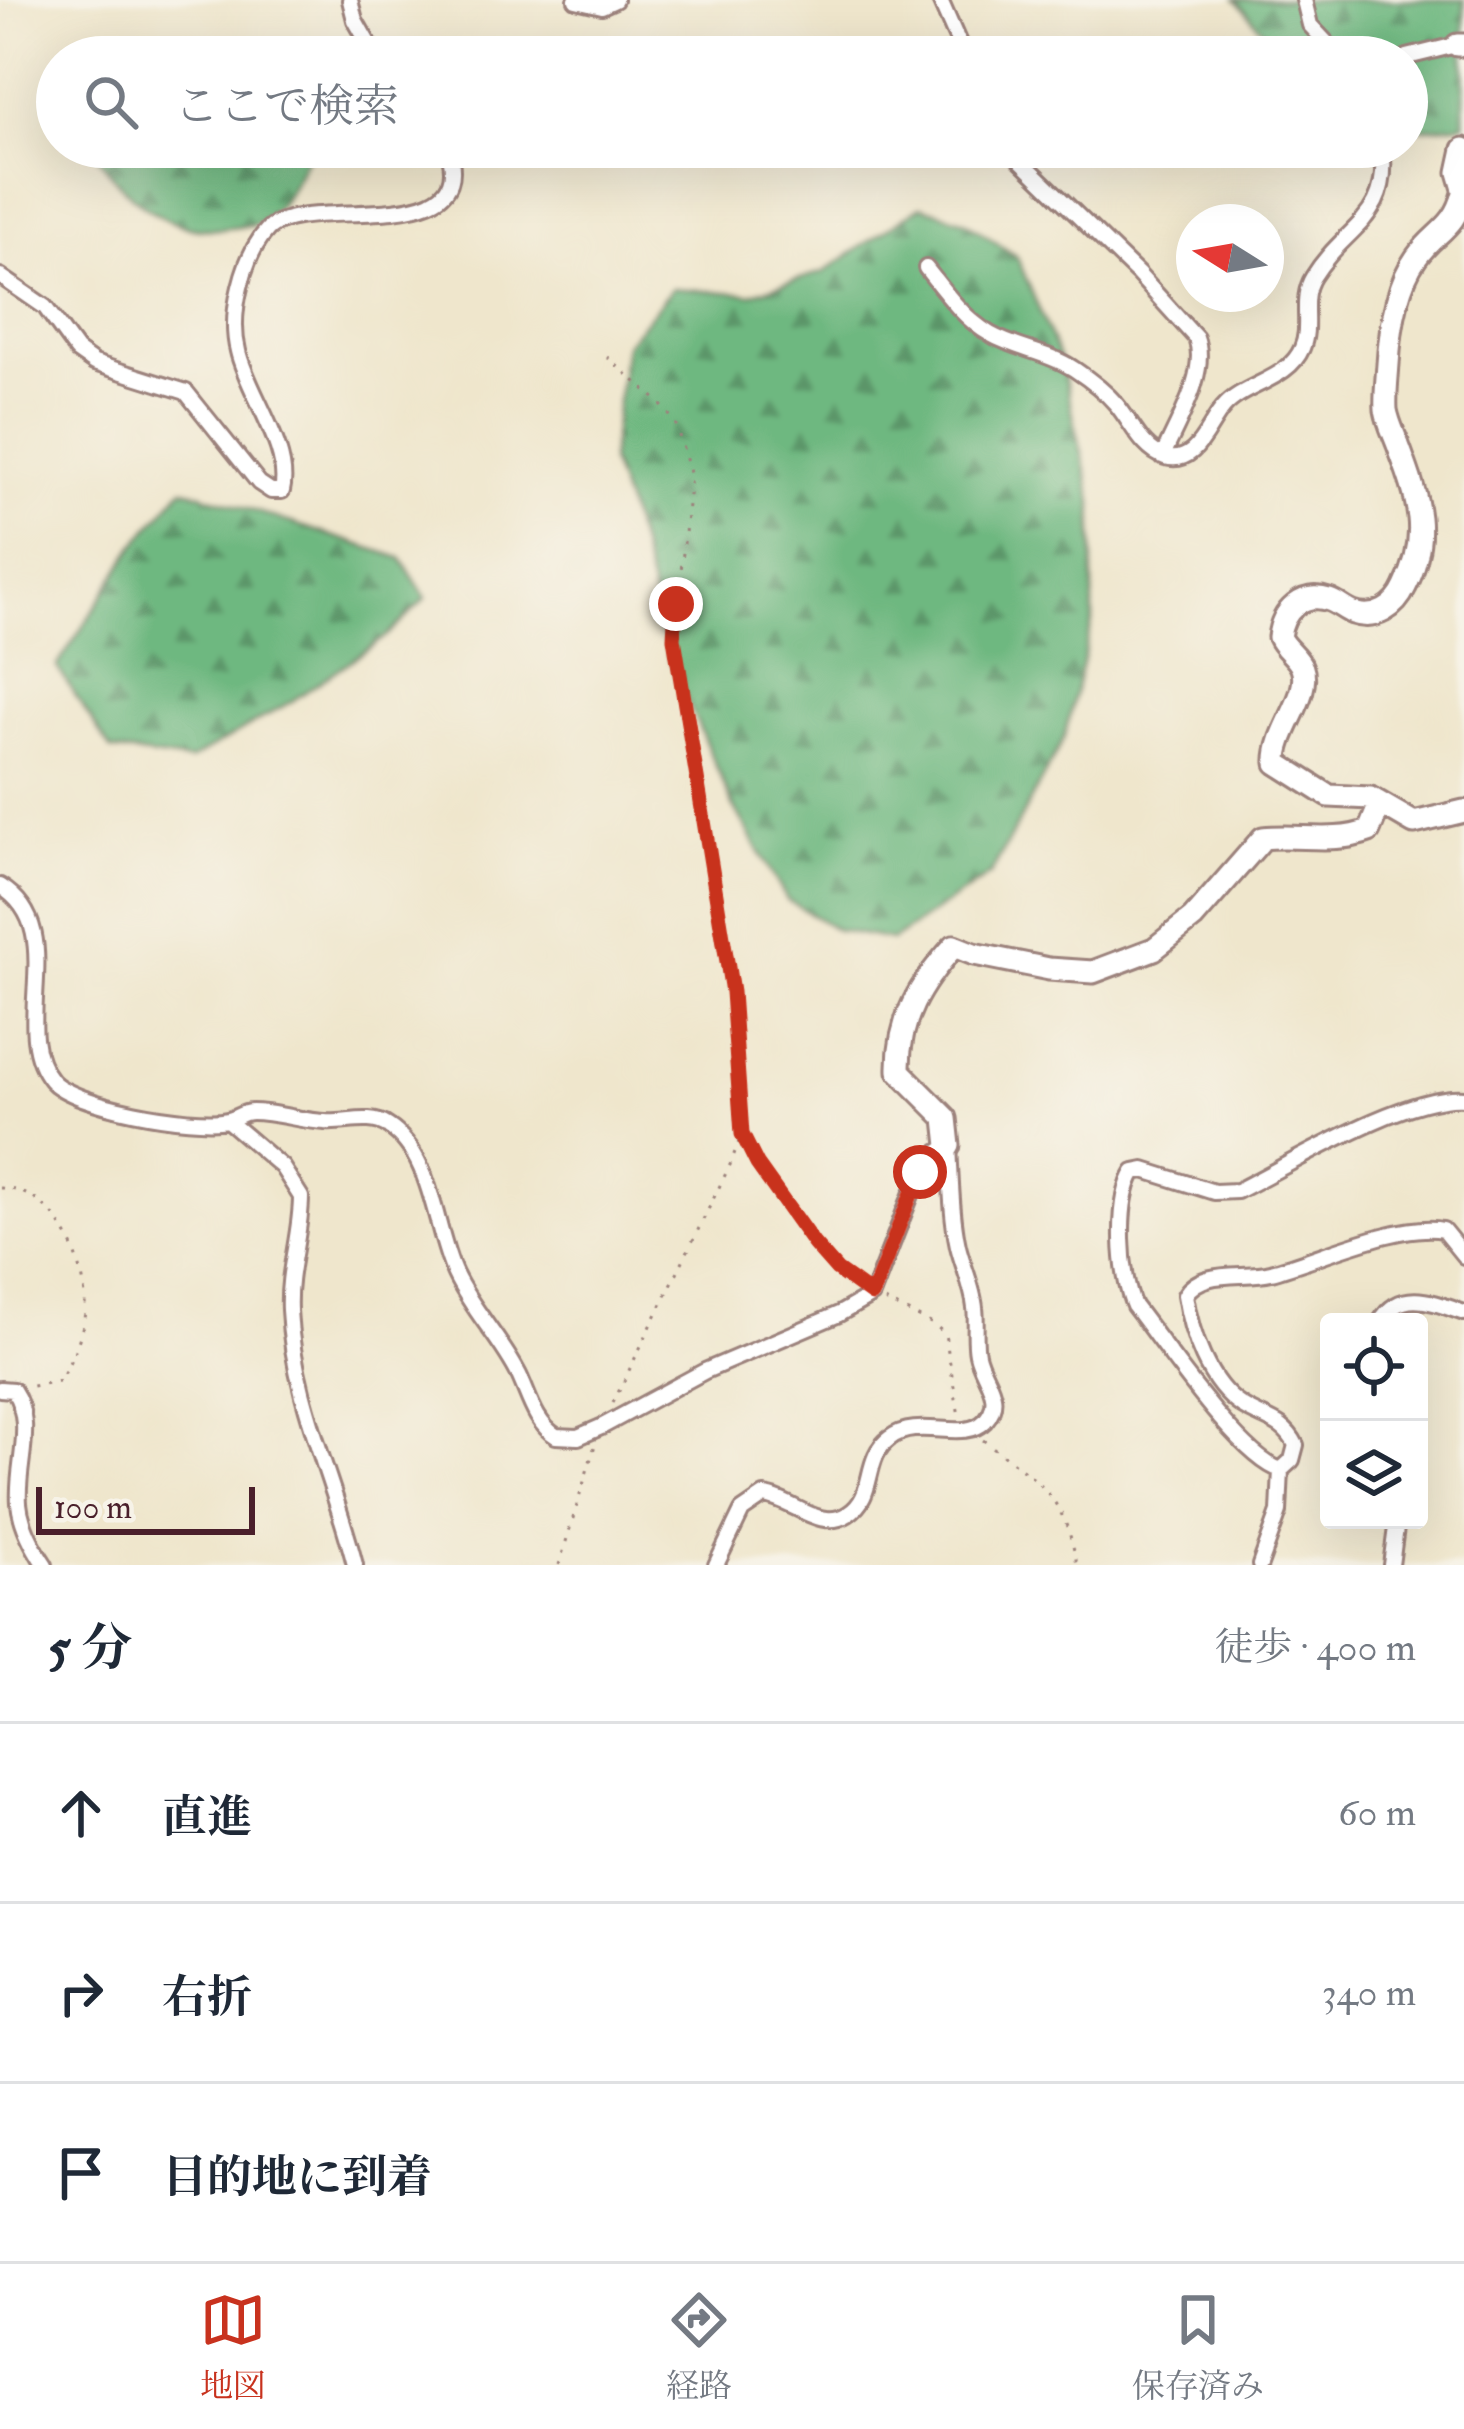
<!DOCTYPE html>
<html lang="ja">
<meta charset="utf-8">
<style>
body{margin:0;font-family:"IM FELL Double Pica","Noto Serif JP",serif;background:#f6f6f7;color:#1f2937}
.controls{position:absolute;right:36px;bottom:36px;display:grid;overflow:hidden;border-radius:12px;box-shadow:0 12px 48px #0002}
.controls button{width:108px;height:108px;display:grid;place-items:center;padding:0;border:0;border-bottom:3px solid #e0e1e3;background:#fff;color:#1f2937;font:60px sans-serif}
.compass{position:absolute;left:1176px;top:204px;width:108px;height:108px;border-radius:50%;background:#fff;box-shadow:0 12px 48px #0002;rotate:281deg}
.scale{position:absolute;left:36px;bottom:30px;width:219px;box-sizing:border-box;padding-left:12px;border:6px solid #4a1f2b;border-top:0;font-size:33px;line-height:42px;white-space:nowrap;color:#4a1f2b;-webkit-text-stroke:9px #f7f3e8;paint-order:stroke}
.stop{position:absolute;width:36px;height:36px;margin:-27px;border:9px solid #c8321e;border-radius:50%;background:#fff}
.stop.end{background:#c8321e;border-color:#fff;box-shadow:0 3px 12px #0008}
.list{margin:0;padding:0;list-style:none}
h2{display:flex;justify-content:space-between;align-items:center;height:156px;margin:0;padding:0 48px;font-size:51px}
h2 small{font-size:39px;font-weight:400;color:#747a83}
.list li{display:grid;grid-template-columns:78px 1fr auto;gap:36px;align-items:center;box-sizing:border-box;height:180px;padding:0 48px;border-top:3px solid #e0e1e3}
.list b{display:block;font-size:45px;white-space:nowrap}
.list em{font-size:39px;font-style:normal;color:#747a83}
.icon{flex:none;width:66px;height:66px;fill:none;stroke:currentColor;stroke-width:2;stroke-linecap:round;stroke-linejoin:round}
.map{position:relative;flex:none;width:1464px;height:1565px;overflow:hidden}
.search{position:absolute;background:#fff;box-shadow:0 12px 48px #0002;left:36px;right:36px;top:36px;height:132px;display:flex;align-items:center;gap:30px;box-sizing:border-box;padding:0 42px;border-radius:66px;color:#747a83;font-size:45px}
.sheet{height:696px;background:#fff}
nav{display:flex;justify-content:space-around;align-items:center;box-sizing:border-box;height:168px;border-top:3px solid #e0e1e3;background:#fff;font-size:33px;color:#747a83}
nav a{display:grid;justify-items:center;gap:6px}
nav .on{color:#c8321e}
.map>svg:first-child{display:block}
</style>
<div class="map">
<svg width="1464" height="1565" viewBox="0 0 1464 1565">
<defs>
<pattern id="forest-firs" width="22" height="20" patternUnits="userSpaceOnUse" patternTransform="scale(3)"><rect width="22" height="20" fill="#6eb880"/><path d="M5 1l3.5 6h-7zM16 11l3.5 6h-7z" fill="#5c9569"/></pattern>
</defs>
<rect width="100%" height="100%" fill="#f7f3e8"/>
<filter id="ink" filterUnits="userSpaceOnUse"><feTurbulence type="fractalNoise" baseFrequency=".00833" numOctaves="2"/><feDisplacementMap in="SourceGraphic" scale="24" xChannelSelector="R" yChannelSelector="G"/><feConvolveMatrix kernelMatrix="1 2 1 2 8 2 1 2 1" color-interpolation-filters="sRGB"/></filter>
<filter id="wash" filterUnits="userSpaceOnUse"><feTurbulence type="fractalNoise" baseFrequency=".004" numOctaves="4" result="noise"/><feDisplacementMap in="SourceGraphic" scale="48" xChannelSelector="R" yChannelSelector="G"/><feGaussianBlur stdDeviation="2.7" result="paint"/><feColorMatrix in="noise" values="0 0 0 0 0 0 0 0 0 0 0 0 0 0 0 0 0 1.4 0 .05"/><feComposite in="paint" operator="in"/></filter>
<g filter="url(#wash)">
<rect width="100%" height="100%" fill="#efe6cc"/>
<!-- forest -->
<path fill="url(#forest-firs)" stroke="#5c6c56" stroke-width="3" d="M1235,0H1464V124L1418,129L1407,126V57H1288Z
M93,147H312C299,172 285,209 258,224C251,227 238,227 230,228C170,238 121,196 93,147Z
M921,206L965,221L1017,257L1061,362L1093,501V618L1064,738L991,874L892,940L837,930L787,900L733,805L670,661L638,539L610,461L625,345L673,288L750,294L824,272Z
M183,488L401,558L426,598L388,635L292,701L189,761L111,750L57,667L136,544Z"/>
</g>
<g filter="url(#ink)">
<g fill="none" stroke-linecap="round" stroke-linejoin="round">
<!-- street casing -->
<g stroke="#9c827c" stroke-width="20">
<path id="street" d="M350,0L355,20L376,57
M576,0L602,6L615,0
M940,0L965,57
M1304,0L1310,25L1340,57
M1407,57L1460,44
M1007,147L1138,274L1196,338C1209,373 1176,424 1163,456
M926,268C944,291 964,319 990,334C1016,349 1048,352 1074,369C1089,379 1104,390 1116,404C1131,421 1142,450 1165,457C1197,466 1207,426 1223,408C1244,383 1288,381 1302,348C1312,325 1299,299 1313,277C1344,226 1392,220 1382,147
M0,276L45,307L77,351L94,363L186,392L259,483L271,491H282C292,449 247,392 238,351C233,331 235,307 240,287C245,266 253,245 268,229C305,193 484,246 447,147
M0,886C72,930 7,1027 51,1080C73,1106 193,1127 227,1120C236,1119 241,1112 252,1112C276,1112 301,1121 325,1122C345,1124 370,1114 388,1126C433,1155 434,1229 455,1274C472,1310 501,1339 519,1375C529,1396 535,1423 556,1436L578,1437L601,1427L705,1371L839,1314L872,1295L920,1172L932,1156L949,1146C951,1179 951,1214 958,1246C963,1267 973,1287 975,1308C977,1323 974,1339 977,1354C982,1378 1006,1397 985,1421C964,1443 918,1416 890,1438C862,1458 877,1496 848,1514C820,1532 792,1499 764,1496L742,1511L716,1565
M227,1120L282,1167L301,1197C301,1235 287,1271 289,1310C293,1398 334,1480 355,1565
M1380,1322C1400,1287 1433,1302 1464,1313
M0,1389L13,1390C36,1424 16,1464 19,1503C21,1525 33,1547 45,1565
M1281,1470C1239,1457 1164,1344 1134,1306C1120,1276 1116,1200 1134,1172L1144,1170L1214,1192L1237,1191C1293,1163 1404,1094 1464,1098
M1260,1565L1279,1512L1281,1470L1292,1460L1296,1445C1284,1420 1264,1420 1242,1406C1208,1384 1191,1334 1185,1295C1201,1268 1244,1279 1271,1272C1316,1260 1402,1221 1443,1230L1464,1256
M1391,1565L1397,1520"/>
</g>
<!-- secondary casing -->
<g stroke="#9c827c" stroke-width="27">
<path id="secondary" d="M1457,45H1464
M1464,149L1459,172L1464,189
M1464,193C1455,229 1435,231 1416,258C1396,286 1390,331 1388,364C1387,379 1385,396 1386,410C1388,422 1394,434 1398,445C1417,497 1432,534 1405,587C1396,607 1376,621 1353,613C1345,610 1338,603 1329,600C1302,591 1282,611 1279,637C1284,649 1298,656 1302,668C1312,695 1275,732 1277,763L1329,796L1371,798L1414,823L1464,811
M949,1146L946,1118L899,1071C898,1019 920,984 954,946L974,954L1049,969L1093,972L1154,949L1193,918L1263,838C1299,834 1334,844 1369,831L1380,804"/>
</g>
<!-- path -->
<path stroke="#9c827c" stroke-width="3" stroke-dasharray="3 9" stroke-linecap="butt" d="M607,357L657,400L675,422L691,476L674,638L732,992L742,1134L757,1164L815,1244L837,1270L857,1284
M0,1188C57,1189 92,1267 84,1319C80,1342 71,1361 59,1381L27,1387
M885,1301L935,1325L945,1334L959,1416
M613,1403L730,1165L741,1136
M983,1440C1038,1481 1064,1493 1077,1565
M559,1565L595,1445"/>
<!-- street -->
<use href="#street" stroke="#fff" stroke-width="14"/>
<!-- secondary -->
<use href="#secondary" stroke="#fff" stroke-width="21"/>
</g>
</g>
<g fill="none" stroke-linecap="round" stroke-linejoin="round" filter="url(#ink)">
<!-- route -->
<path stroke="#c8321e" stroke-width="15" d="M676,604L674,638L732,992L742,1134L757,1164L814,1244L837,1270L872,1295L920,1172"/>
</g>
</svg>
<div class="controls">
<button><svg class="icon" aria-label="locate" viewBox="0 0 24 24"><circle cx="12" cy="12" r="6"/><path d="M12 2v4M12 18v4M2 12h4M18 12h4"/></svg></button>
<button><svg class="icon" aria-label="layers" viewBox="0 0 24 24"><path d="M12 4l9 5-9 5-9-5zM3 14l9 5 9-5"/></svg></button>
</div>
<svg class="compass" viewBox="-18 -18 36 36"><path d="M0-13l5 13h-10z" fill="#e53935"/><path d="M0 13l5-13h-10z" fill="#747a83"/></svg>
<div class="scale">100 m</div>
<div class="stop" style="left:920px;top:1172px"></div>
<div class="stop end" style="left:676px;top:604px"></div>
<div class="search"><svg class="icon" aria-label="search" viewBox="0 0 24 24"><circle cx="10" cy="10" r="6"/><path d="M15 15l6 6"/></svg>ここで検索</div>
</div>
<section class="sheet">
<h2>5 分<small>徒歩 · 400 m</small></h2>
<ul class="list">
<li><svg class="icon" aria-label="ahead" viewBox="0 0 24 24"><path d="M12 20V5M6 11l6-6 6 6"/></svg><div><b>直進</b></div><em>60 m</em></li>
<li><svg class="icon" aria-label="right" viewBox="0 0 24 24"><path d="M7 20v-9h11M14 6l5 5-5 5"/></svg><div><b>右折</b></div><em>340 m</em></li>
<li><svg class="icon" aria-label="arrive" viewBox="0 0 24 24"><path d="M6 21V4h12l-3 4 3 4H6"/></svg><div><b>目的地に到着</b></div></li>
</ul>
</section>
<nav>
<a class="on"><svg class="icon" aria-label="map" viewBox="0 0 24 24"><path d="M3 6l6-2 6 2 6-2v14l-6 2-6-2-6 2zM9 4v14M15 6v14"/></svg>地図</a>
<a><svg class="icon" aria-label="directions" viewBox="0 0 24 24"><path d="M12 3l9 9-9 9-9-9zM9 14v-3h6M13 9l2 2-2 2"/></svg>経路</a>
<a><svg class="icon" aria-label="saved" viewBox="0 0 24 24"><path d="M7 4h10v16l-5-4-5 4z"/></svg>保存済み</a>
</nav>
